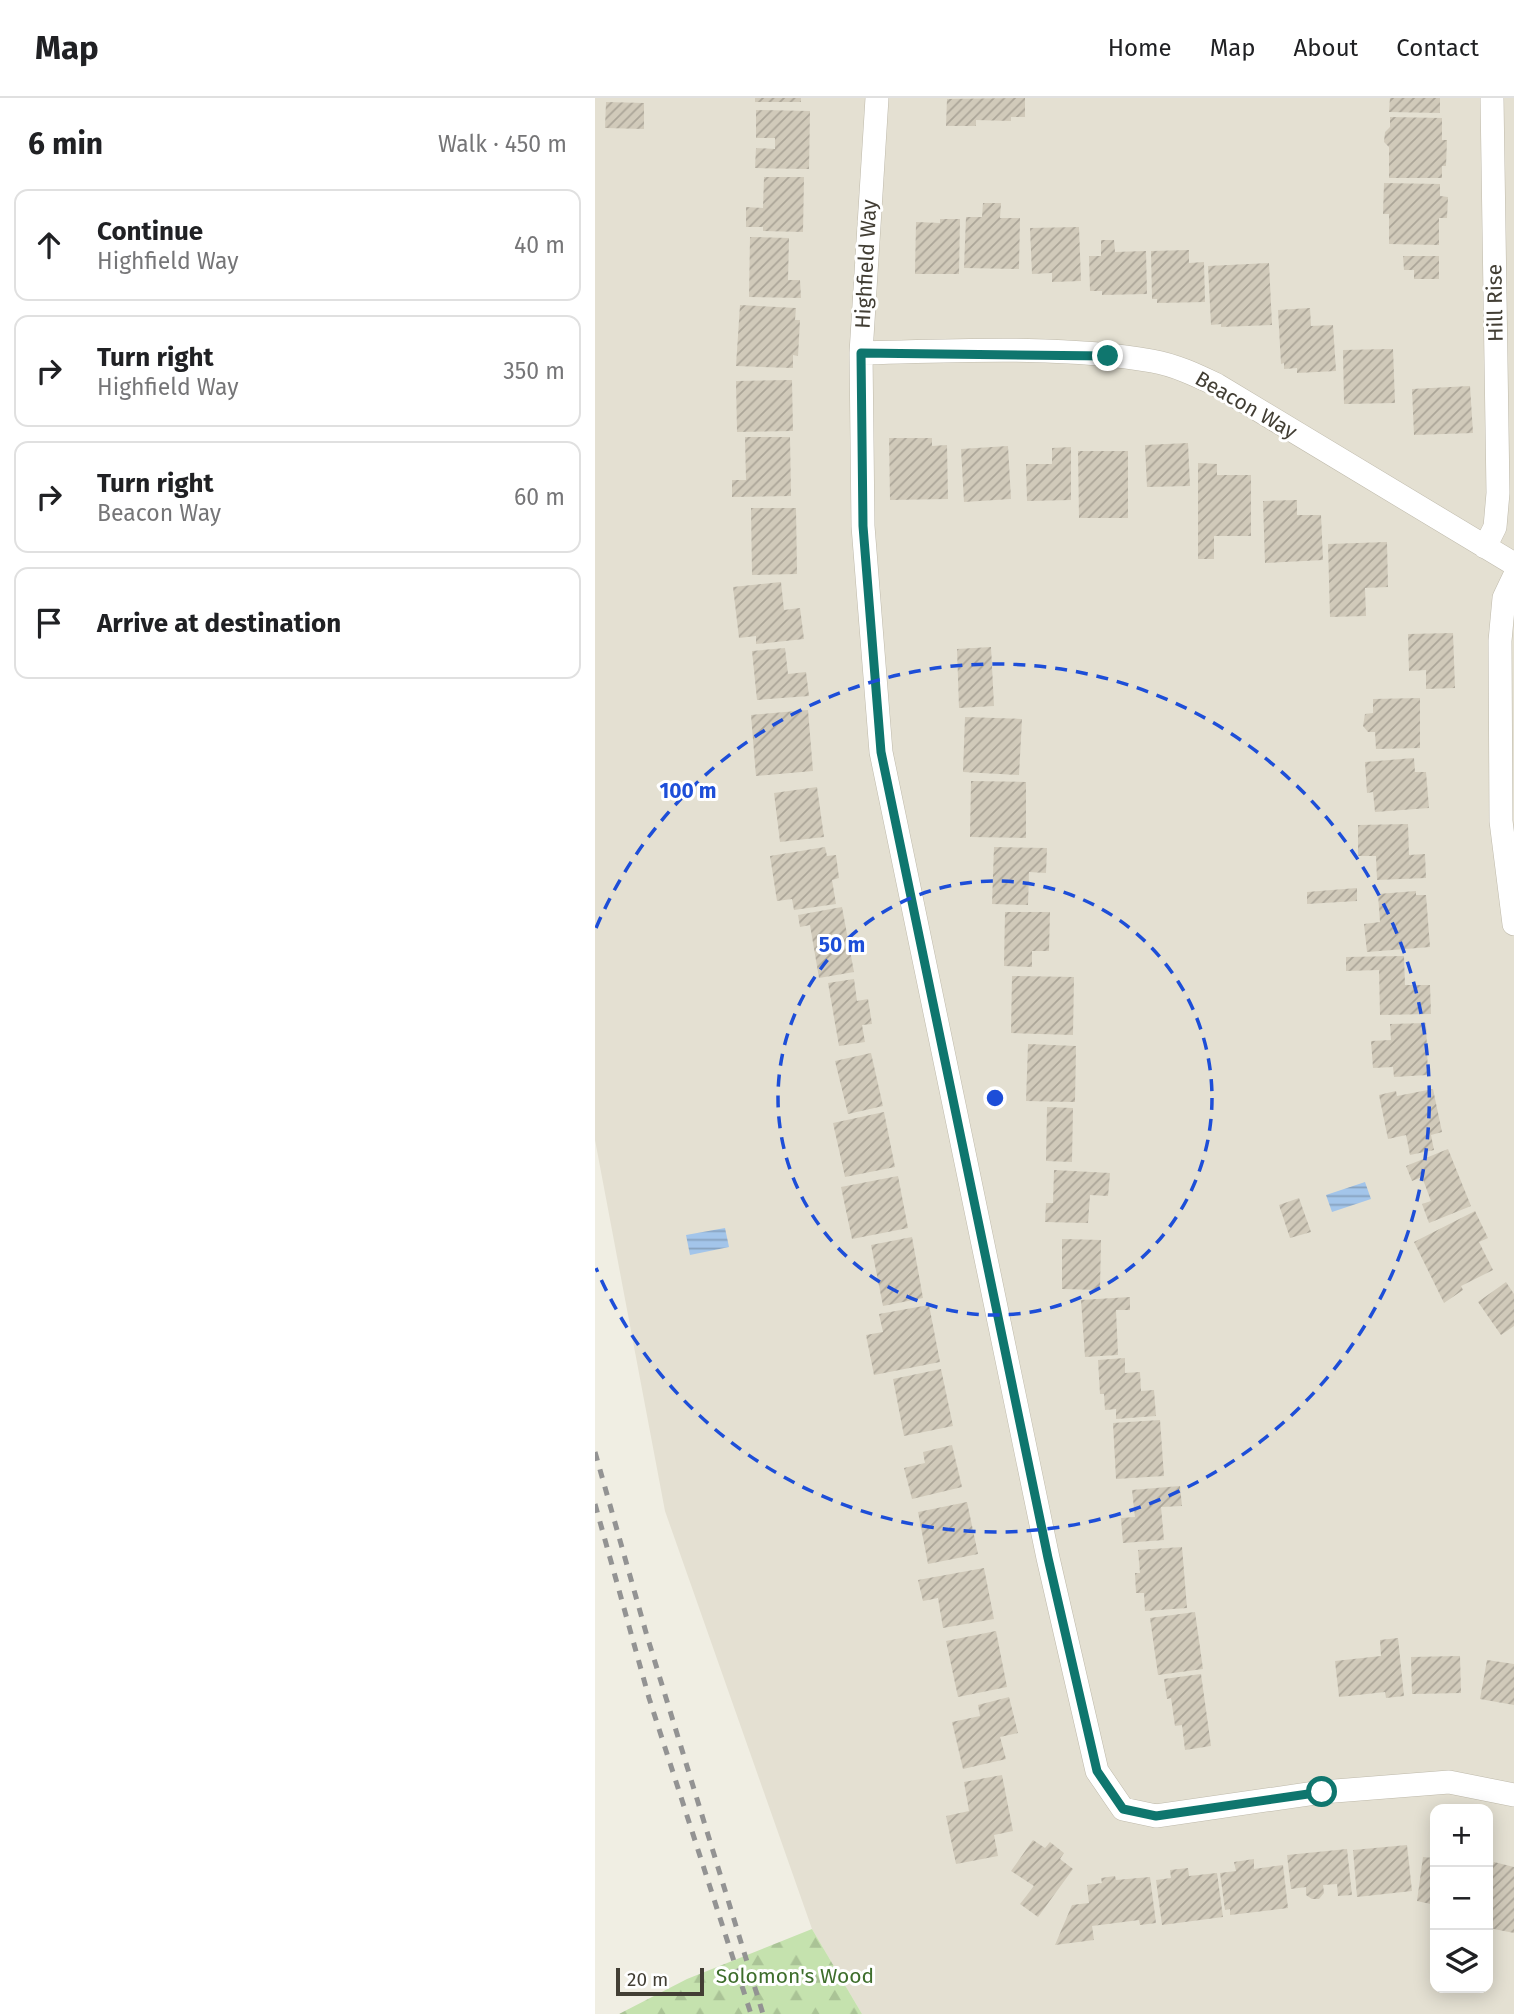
<!DOCTYPE html>
<meta charset="utf-8">
<style>
body{margin:0;font-family:"Fira Sans",sans-serif;background:#f2f2f2;color:#202124}
.controls{position:absolute;right:21px;bottom:21px;display:grid;overflow:hidden;border-radius:14px;box-shadow:0 4px 18px #0003}
.controls button{width:63px;height:63px;display:grid;place-items:center;padding:0;border:0;border-bottom:2px solid #e0e0e0;background:#fff;color:#202124;font:35px sans-serif}
.scale{position:absolute;left:21px;bottom:18px;width:88px;box-sizing:border-box;padding-left:7px;border:4px solid #423e34;border-top:0;font-size:19px;line-height:24px;white-space:nowrap;color:#423e34;-webkit-text-stroke:5px #fff;paint-order:stroke}
.stop{position:absolute;width:21px;height:21px;margin:-16px;border:5px solid #0f766e;border-radius:50%;background:#fff}
.stop.end{background:#0f766e;border-color:#fff;box-shadow:0 2px 7px #0008}
.list{margin:0;padding:0;list-style:none}
h2{display:flex;justify-content:space-between;align-items:center;height:91px;margin:0;padding:0 28px;font-size:30px}
h2 small{font-size:23px;font-weight:400;color:#757577}
.list li{display:grid;grid-template-columns:46px 1fr auto;gap:21px;align-items:center;box-sizing:border-box;height:112px;margin:0 14px 14px;padding:0 14px;border:2px solid #e0e0e0;border-radius:14px}
.list b{display:block;font-size:26px;white-space:nowrap}
.list p{margin:0;font-size:23px;white-space:nowrap;color:#757577}
.list em{font-size:23px;font-style:normal;color:#757577}
.icon{flex:none;width:38px;height:38px;fill:none;stroke:currentColor;stroke-width:2;stroke-linecap:round;stroke-linejoin:round}
.map{position:relative;flex:none;width:919px;height:1916px;overflow:hidden}
header{display:flex;align-items:center;gap:42px;box-sizing:border-box;height:98px;padding:0 35px;background:#fff;border-bottom:2px solid #e0e0e0}
header strong{font-size:33px}
nav{display:flex;gap:38px;margin-inline-start:auto;font-size:24px}
main{display:flex}
aside{flex:1;background:#fff}
.map>svg:first-child{display:block}
</style>
<header>
<strong>Map</strong>
<nav><a>Home</a><a>Map</a><a>About</a><a>Contact</a></nav>
</header>
<main>
<aside>
<h2>6 min<small>Walk · 450 m</small></h2>
<ul class="list">
<li><svg class="icon" aria-label="ahead" viewBox="0 0 24 24"><path d="M12 20V5M6 11l6-6 6 6"/></svg><div><b>Continue</b><p>Highfield Way</p></div><em>40 m</em></li>
<li><svg class="icon" aria-label="right" viewBox="0 0 24 24"><path d="M7 20v-9h11M14 6l5 5-5 5"/></svg><div><b>Turn right</b><p>Highfield Way</p></div><em>350 m</em></li>
<li><svg class="icon" aria-label="right" viewBox="0 0 24 24"><path d="M7 20v-9h11M14 6l5 5-5 5"/></svg><div><b>Turn right</b><p>Beacon Way</p></div><em>60 m</em></li>
<li><svg class="icon" aria-label="arrive" viewBox="0 0 24 24"><path d="M6 21V4h12l-3 4 3 4H6"/></svg><div><b>Arrive at destination</b></div></li>
</ul>
</aside>
<div class="map">
<svg width="919" height="1916" viewBox="0 0 919 1916">
<defs>
<pattern id="forest-firs" width="22" height="20" patternUnits="userSpaceOnUse" patternTransform="scale(1.75)"><rect width="22" height="20" fill="#c5e2ae"/><path d="M5 1l3.5 6h-7zM16 11l3.5 6h-7z" fill="#aac396"/></pattern>
<pattern id="water-rules" width="6" height="5" patternUnits="userSpaceOnUse" patternTransform="scale(1.75)"><rect width="6" height="5" fill="#a3c5ea"/><path d="M0 2.5h6" fill="none" stroke="#86a1be"/></pattern>
<pattern id="building-hatch" width="6" height="6" patternUnits="userSpaceOnUse" patternTransform="scale(1.75)"><rect width="6" height="6" fill="#d1caba"/><path d="M-1 1l2-2M0 6l6-6M5 7l2-2" fill="none" stroke="#aba598"/></pattern>
</defs>
<rect width="100%" height="100%" fill="#f0eee3"/>
<!-- residential -->
<path fill="#e4e0d2" fill-rule="evenodd" d="M0,0H919V1916H267L217,1831L70,1413L0,1042ZM840,1711H893V1890H840Z"/>
<!-- forest -->
<path fill="url(#forest-firs)" d="M217,1831L267,1916H24L92,1881Z"/>
<!-- water -->
<path fill="url(#water-rules)" d="M770,1084L776,1101L737,1114L731,1097Z
M130,1130L134,1149L95,1157L91,1137Z"/>
<!-- building -->
<path fill="url(#building-hatch)" d="M160,0H206V4H160Z
M430,0V19H416V23L381,22V28H351L352,1Z
M795,0H845V15L794,14Z
M11,4L49,5V31L10,30Z
M161,12L215,13L214,71L160,70L161,50L180,51V40H161Z
M795,19L847,20V42H852L851,68H847V80H794V49L789,44L790,34L795,29Z
M169,79H209L208,134L168,133V129H151V109L168,110Z
M789,85L845,86V98L853,99L852,120H844V147L794,146V116H788Z
M388,105H406L405,120H425L424,171L369,170L371,119H387Z
M345,121H365L364,176H320L321,124L345,125Z
M484,129L486,183L457,184V175L437,176L435,130Z
M155,139L194,140L193,182H205L206,200L154,199Z
M506,142H519L520,154L551,153L552,196L507,197V193H495L494,158H506Z
M594,152V165L609,164L610,204L562,205V201H557L556,153Z
M808,158H844V181H819V172H809Z
M674,165L677,227L626,229V226L616,227L613,168Z
M145,207L201,210L200,222H205L203,258L198,257V270L141,268Z
M715,210L716,228L738,227L741,273L702,275V270L689,271V265L686,266L683,212Z
M798,251L800,305L749,306L748,252Z
M197,282L198,333L142,334L141,283Z
M875,288L878,335L819,337L817,291Z
M150,339H195L196,398L137,399V382H151Z
M294,340H337V348L352,347L353,401L295,402Z
M593,345L595,388L552,389L550,347Z
M413,348L416,401L369,404L366,351Z
M476,349V402L432,403L431,366H457V350Z
M483,353H533V420H484Z
M603,365L622,366V377H656V438H619V461H603Z
M702,402V417H726L728,462L670,465L668,403Z
M156,410H201L202,476L157,477Z
M792,444L793,489L770,490L771,518L735,519L733,446Z
M186,484L189,512L205,510L209,541L161,546V538L144,540L138,489Z
M858,535L860,590L831,591V572L814,573L813,536Z
M396,549L399,608L364,610L362,551Z
M190,550L193,576L211,574L214,598L162,602L157,553Z
M825,600V650L781,651L780,634H773L768,628L770,616L778,615V601Z
M213,612L218,673L161,678L156,617Z
M370,619L427,621L424,677L368,674Z
M819,660L820,674H831L834,710L780,714L778,694L772,695L770,664Z
M376,683L431,684V740L375,739Z
M222,689L229,739L185,744L179,695Z
M813,726L814,757L830,756L831,780L782,782L781,758H763V727Z
M230,749L232,758L241,757L244,780L237,782L241,806L199,812L197,801L182,803L175,758Z
M399,749L452,750L451,775L434,774L433,807L397,806Z
M762,790V803L712,806V794Z
M821,793V797H831L835,849L772,854L769,826L785,824L783,796Z
M247,809L259,874L224,880L215,827L205,829L203,817Z
M410,814H455L454,853H437V869L409,868Z
M809,858L810,887H835L836,916L785,917L784,872L751,873V859Z
M417,878L479,879L478,937L416,935Z
M259,881L262,903L273,901L277,926L267,927L270,944L244,948L233,885Z
M831,925L833,977L799,979L798,969L778,970L776,943L796,942L795,926Z
M433,946L481,948L480,1004L431,1003Z
M276,955L288,1008L253,1016L240,963Z
M838,991L847,1034L836,1037L839,1052L815,1057L811,1037L793,1041L784,997L801,993L802,998Z
M452,1009L478,1010L477,1064L451,1063Z
M289,1014L300,1069L250,1079L238,1025Z
M853,1051L876,1108L834,1125L827,1106L836,1103L827,1079L817,1083L811,1068Z
M459,1072L515,1075L513,1098L495,1097L493,1125L450,1124L451,1105H458Z
M303,1078L313,1130L257,1141L246,1089Z
M704,1100L716,1134L695,1140L684,1107Z
M880,1113L893,1140L884,1144L898,1172L866,1188L868,1192L849,1205L819,1144Z
M317,1139L328,1200L288,1208L276,1147Z
M467,1141L506,1142L505,1192L467,1191Z
M911,1184L919,1196V1228L906,1237L883,1204Z
M535,1199V1212H521L523,1257L490,1259L486,1202Z
M334,1207L345,1264L279,1277L271,1237L288,1234L284,1216Z
M530,1260V1275L545,1274L546,1293L559,1292L561,1318L521,1321V1311L510,1312L509,1296H505L503,1262Z
M346,1271L358,1328L309,1338L298,1281Z
M565,1322L569,1378L521,1381L518,1325Z
M357,1347L367,1389L317,1401L309,1370L330,1365L328,1354Z
M585,1388L587,1408L566,1409L569,1442L528,1445L526,1420L540,1419L537,1392Z
M372,1404L383,1456L333,1466L323,1414Z
M587,1449L592,1510L550,1513L549,1495H541L540,1475H545L543,1452Z
M389,1470L399,1521L348,1530L343,1500L328,1503L323,1482Z
M600,1514L608,1571L563,1577L555,1520Z
M401,1533L412,1589L363,1599L351,1543Z
M803,1540L809,1598L791,1600L790,1594L744,1599L740,1563L786,1558L785,1542Z
M865,1558L866,1595L817,1596L816,1559Z
M892,1562L919,1566V1607L885,1601Z
M606,1576L616,1648L590,1652L587,1627L580,1628L576,1600L572,1601L569,1581Z
M414,1599L423,1635L405,1639L411,1661L368,1671L357,1624L385,1618L383,1607Z
M407,1677L418,1733L399,1737L403,1758L361,1766L351,1718L374,1713L369,1684Z
M438,1742L450,1750L455,1744L469,1755L465,1761L478,1771L443,1819L425,1806L439,1788L416,1773Z
M812,1747L817,1793L762,1799L758,1752Z
M752,1751L757,1797L743,1798L742,1786L728,1787L729,1795L724,1801H717L711,1797V1789L696,1791L692,1757Z
M828,1759L840,1760V1807L822,1803Z
M659,1761V1771L688,1767L693,1810L635,1817V1811L630,1812L625,1775L641,1773L639,1764Z
M899,1764L919,1769V1835L894,1830L893,1826V1766L898,1767Z
M593,1770L594,1778L622,1775L628,1819L567,1827L561,1782L576,1780L575,1772Z
M520,1778L521,1782L555,1779L561,1825L545,1827L544,1822L497,1828L499,1842L460,1847L477,1807L494,1805L492,1787L507,1785L506,1780Z"/>
<g fill="none" stroke-linecap="round" stroke-linejoin="round">
<!-- minor casing -->
<g stroke="#beb9aa" stroke-width="24">
<path id="minor" d="M282,0L266,255L268,428L286,654L453,1460L502,1673L528,1711L561,1718L727,1694L854,1684L919,1697
M266,255C358,253 466,247 557,263C580,267 601,277 622,287L919,466
M890,449L900,429L903,395L897,0
M919,479L909,500L905,543L906,723L919,826"/>
</g>
<!-- minor -->
<use href="#minor" stroke="#fff" stroke-width="23"/>
<!-- rail -->
<path stroke="#939393" stroke-width="5" stroke-dasharray="9 9" stroke-linecap="butt" d="M0,1354L52,1538L168,1916
M0,1406L54,1600L156,1916"/>
</g>
<g fill="none" stroke-linecap="round" stroke-linejoin="round">
<!-- route -->
<path stroke="#0f766e" stroke-width="9" d="M513,258L266,255L268,428L286,654L453,1460L502,1673L528,1711L561,1718L727,1694"/>
</g>
<!-- distance rings -->
<g fill="none" stroke="#1d4ed8" stroke-width="3.5" stroke-dasharray="12 9">
<circle cx="400" cy="1000" r="217"/>
<path d="M1 830A434 434 0 1 1 1 1170"/>
</g>
<g text-anchor="middle" dominant-baseline="central" stroke-width="6" stroke-linejoin="round" paint-order="stroke">
<!-- street labels -->
<g font-size="21" fill="#423e34" stroke="#fff">
<text transform="translate(271 166) rotate(-87)">Highfield Way</text>
<text transform="translate(900 205) rotate(-91)">Hill Rise</text>
<text transform="translate(651 307) rotate(30)">Beacon Way</text>
</g>
<!-- park labels -->
<g font-size="21" fill="#3e6e2c" stroke="#fff">
<text x="200" y="1878">Solomon's Wood</text>
</g>
</g>
<circle cx="400" cy="1000" r="10" fill="#1d4ed8" stroke="#fff" stroke-width="3.5"/>
<g font-size="21" text-anchor="middle" font-weight="bold" fill="#1d4ed8" stroke="#fff" stroke-width="6" stroke-linejoin="round" paint-order="stroke">
<text x="93" y="700">100 m</text>
<text x="247" y="854">50 m</text>
</g>
</svg>
<div class="controls">
<button>+</button>
<button>−</button>
<button><svg class="icon" aria-label="layers" viewBox="0 0 24 24"><path d="M12 4l9 5-9 5-9-5zM3 14l9 5 9-5"/></svg></button>
</div>
<div class="scale">20 m</div>
<div class="stop" style="left:727px;top:1694px"></div>
<div class="stop end" style="left:513px;top:258px"></div>
</div>
</main>
